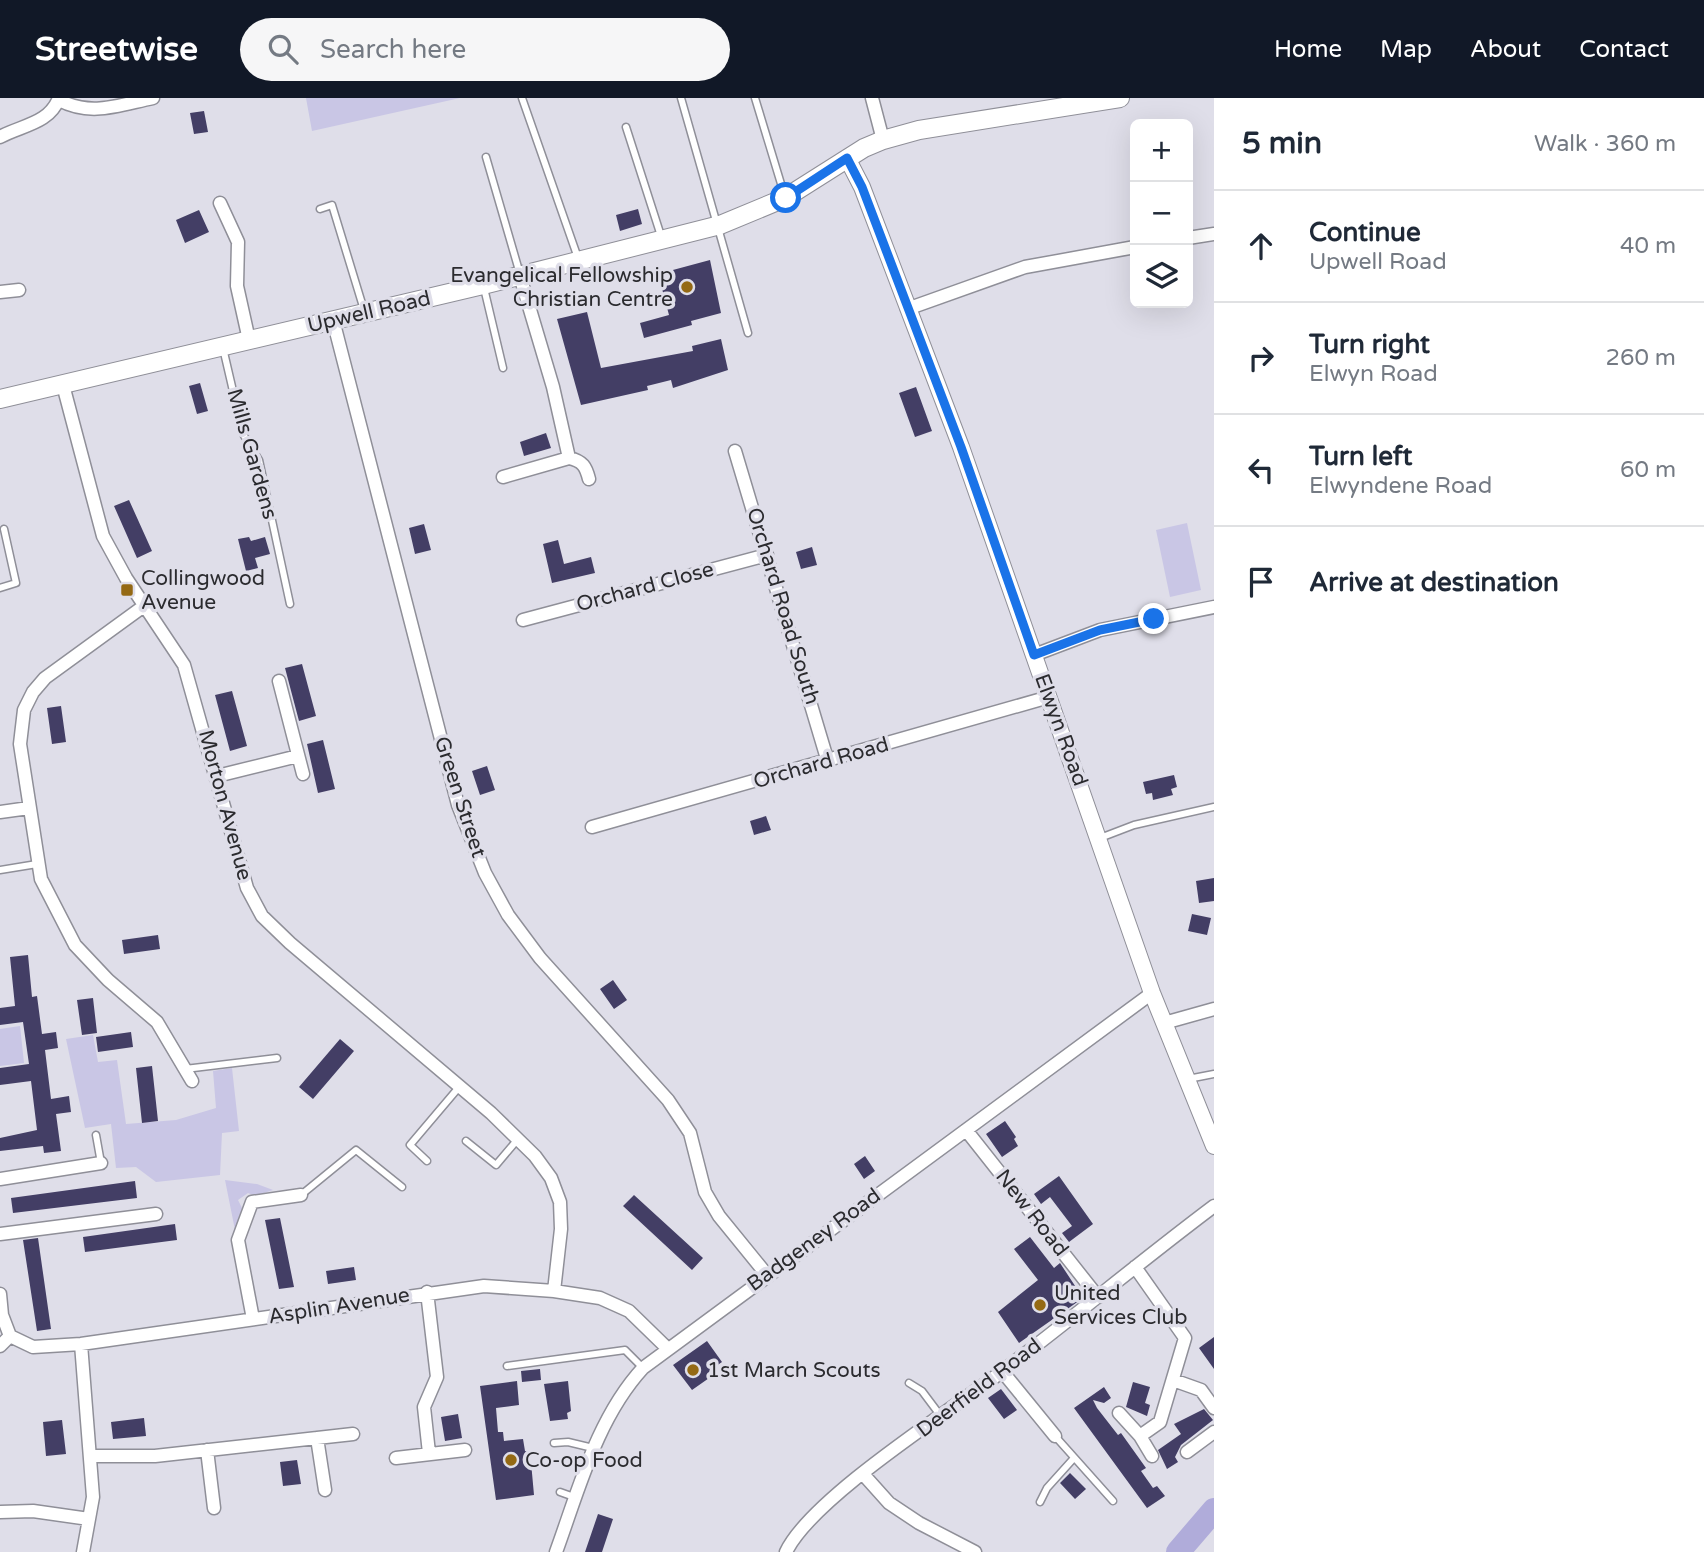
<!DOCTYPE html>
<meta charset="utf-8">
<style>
body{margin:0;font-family:"Varela Round",sans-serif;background:#f6f6f7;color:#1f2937}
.controls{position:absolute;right:21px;top:21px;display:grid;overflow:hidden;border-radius:10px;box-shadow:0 7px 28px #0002}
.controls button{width:63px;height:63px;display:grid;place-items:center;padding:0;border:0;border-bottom:2px solid #e0e1e3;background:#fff;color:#1f2937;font:35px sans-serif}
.stop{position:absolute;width:21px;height:21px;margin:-16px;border:5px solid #1a73e8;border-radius:50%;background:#fff}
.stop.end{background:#1a73e8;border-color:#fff;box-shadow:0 2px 7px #0008}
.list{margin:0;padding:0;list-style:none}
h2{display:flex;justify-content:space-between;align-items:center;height:91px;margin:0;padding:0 28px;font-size:30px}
h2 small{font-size:23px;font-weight:400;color:#747a83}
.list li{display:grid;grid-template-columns:46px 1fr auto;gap:21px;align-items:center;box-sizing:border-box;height:112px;padding:0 28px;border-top:2px solid #e0e1e3}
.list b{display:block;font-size:26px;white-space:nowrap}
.list p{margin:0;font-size:23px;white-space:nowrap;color:#747a83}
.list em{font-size:23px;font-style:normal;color:#747a83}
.icon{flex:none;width:38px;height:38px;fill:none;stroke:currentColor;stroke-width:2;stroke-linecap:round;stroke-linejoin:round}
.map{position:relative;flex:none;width:1214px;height:1454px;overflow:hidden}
header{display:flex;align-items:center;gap:42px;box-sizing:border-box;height:98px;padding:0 35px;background:#111827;color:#fff}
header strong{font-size:33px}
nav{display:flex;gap:38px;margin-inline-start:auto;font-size:24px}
.search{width:490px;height:63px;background:#f6f6f7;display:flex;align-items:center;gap:18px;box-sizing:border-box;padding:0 24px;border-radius:38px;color:#747a83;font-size:26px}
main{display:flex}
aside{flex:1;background:#fff}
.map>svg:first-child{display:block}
</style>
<header>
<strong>Streetwise</strong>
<div class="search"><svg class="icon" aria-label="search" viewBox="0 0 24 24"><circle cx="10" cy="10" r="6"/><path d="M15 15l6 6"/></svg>Search here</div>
<nav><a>Home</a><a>Map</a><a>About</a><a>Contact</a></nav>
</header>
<main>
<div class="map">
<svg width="1214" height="1454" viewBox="0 0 1214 1454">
<rect width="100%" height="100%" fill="#dfdee9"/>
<!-- green -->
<path fill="#c9c6e5" d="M306,0H460L312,33Z
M1187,425L1201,492L1170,499L1156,432Z
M20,928L24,965L0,968V931Z
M93,937L98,964L117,962L126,1026L176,1022L216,1010L213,973L232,970L239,1033L222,1035L220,1077L156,1084L136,1069L116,1070L111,1026L85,1030L66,941Z
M225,1082L257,1086L273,1092L255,1098L248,1095L238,1102L242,1110L235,1132Z"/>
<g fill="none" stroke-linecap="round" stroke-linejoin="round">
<!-- river -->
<path stroke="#b0acda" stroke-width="24" d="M1178,1454L1214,1412"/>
</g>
<!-- building -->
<path fill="#433e65" d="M204,13L208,34L194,36L190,15Z
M638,111L642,126L620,133L616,117Z
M199,112L209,134L185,145L176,122Z
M710,162L721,215L691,223L692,227L644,240L640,225L669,217L658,176Z
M587,214L601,270L693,253L692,248L721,241L728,272L673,290L671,282L647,288L648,292L581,307L557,221Z
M200,285L208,313L197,316L189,288Z
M916,289L932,333L915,339L899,295Z
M546,335L551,350L524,358L520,344Z
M129,402L152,453L137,460L114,408Z
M424,426L431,452L415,456L409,430Z
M249,439L251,443L265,439L270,456L255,460L258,470L246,473L238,441Z
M558,442L564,466L591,459L595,475L552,485L543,446Z
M812,449L817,467L801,471L796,454Z
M302,566L316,618L299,623L285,570Z
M232,593L247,648L230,653L215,597Z
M61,608L66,644L52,646L47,610Z
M323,642L335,691L318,695L307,646Z
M487,668L495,692L480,697L472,673Z
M1174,677L1177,689L1171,691L1173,697L1153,702L1152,695L1146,696L1143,684Z
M766,718L771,732L754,737L750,723Z
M1214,780V803L1199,805L1196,783Z
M1192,816L1211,820L1207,837L1188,833Z
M158,837L160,851L124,856L122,842Z
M28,857L32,899L37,898L42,936L56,934L58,950L45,952L51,1001L69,998L71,1014L56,1016L61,1053L44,1055L43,1048L0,1053V1040L37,1032L31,983L0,987V970L29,966L23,924L0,927V910L15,908L10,859Z
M613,882L627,902L614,911L600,891Z
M93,900L97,935L82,937L77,902Z
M131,934L133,949L98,954L96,939Z
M340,941L354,953L313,1001L299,989Z
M152,968L158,1023L142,1025L136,970Z
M1005,1023L1016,1039L1014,1041L1018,1048L1002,1059L986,1036Z
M865,1058L875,1073L864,1081L854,1066Z
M1059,1078L1093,1126L1069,1144L1062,1135L1072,1128L1050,1099L1041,1106L1034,1096Z
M135,1083L137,1100L13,1115L11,1100Z
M634,1097L703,1160L692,1172L623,1108Z
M280,1120L294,1189L279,1191L265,1122Z
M175,1126L177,1142L85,1154L83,1139Z
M1030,1139L1054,1170L1060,1165L1083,1200L1019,1245L998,1214L1038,1182L1014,1151Z
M38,1140L51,1231L37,1233L23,1142Z
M354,1169L356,1182L328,1186L326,1173Z
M1214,1239V1271L1199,1250Z
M707,1243L722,1264L709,1273L712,1278L692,1292L673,1267Z
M540,1271L541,1282L522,1284L521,1273Z
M517,1283L519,1307L496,1310L498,1334H503L504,1343L523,1341L525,1353H530L534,1397L496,1402L480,1288Z
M568,1283L571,1313L567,1315L568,1321L550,1323L544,1286Z
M1133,1284L1150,1289L1145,1305L1150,1307L1147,1318L1126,1309Z
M1104,1289L1111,1300L1104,1305L1093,1302L1097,1310L1118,1337L1121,1335L1146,1370L1141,1373L1153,1390L1157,1388L1165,1398L1147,1410L1074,1310Z
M1001,1291L1017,1312L1004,1321L988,1300Z
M1204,1311L1213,1322L1181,1347L1175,1359L1178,1364L1167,1371L1158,1352L1181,1336L1174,1326Z
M458,1316L462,1340L445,1343L441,1319Z
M144,1320L146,1338L113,1341L111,1324Z
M62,1322L66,1356L46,1358L43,1324Z
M297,1362L301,1386L283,1388L280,1364Z
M1070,1375L1086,1391L1075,1401L1060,1385Z
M598,1416L613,1421L602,1454H585Z"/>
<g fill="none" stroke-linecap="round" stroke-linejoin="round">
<!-- service casing -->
<g stroke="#8f8f98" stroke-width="9">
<path id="service" d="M522,0L578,160
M681,0L748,235
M755,0L785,99
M626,29L662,141
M486,59L520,176
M320,111L332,107L364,212
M484,190L503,270
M223,250L243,336L259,362L290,506
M0,490L16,485L4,431
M1100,740L1134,727L1214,709
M0,772L37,766
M185,971L277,960
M1188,981L1214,976
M96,1037L101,1065
M466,1043L496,1067L518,1041
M427,1063L410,1047L460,988
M301,1097L356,1052L402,1089
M507,1268L625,1252L643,1270
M909,1285L922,1293L940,1317
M1055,1338L1113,1403
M554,1345L568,1344L593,1350
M560,1394L574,1399
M1040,1404L1047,1390L1074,1360"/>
</g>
<!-- minor casing -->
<g stroke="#8f8f98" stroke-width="15">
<path id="minor" d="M872,0L883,42
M59,2C91,19 119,7 153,0
M0,39C22,27 49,26 59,0
M220,105L238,144L237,188L249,242
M1188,140L1214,136
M520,178L553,289L569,360
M0,194L19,192
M907,211L1025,169L1135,149
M333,222L458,707L485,775L508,817L540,860L668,1002L690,1035L705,1094L719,1118L767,1177
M63,287L103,438L126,480L184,567L247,790L262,818L290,845L491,1015L535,1058L551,1080L560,1104L561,1131L554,1193
M735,353L828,664
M503,379L569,360C583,363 586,369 589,381
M144,508L45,580L33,594L24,612L20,646L41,781L75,847L108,882L157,924L192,983
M523,522L767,457
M1034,557L1100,532L1214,509
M279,583L303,676
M217,678L298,658
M0,714L29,710
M592,729L1049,599
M1164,925L1214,911
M966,1032L1098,1199
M0,1081L101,1065
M0,1136L156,1116
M1135,1169L1185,1240L1160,1324L1140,1338
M427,1194L437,1279L424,1309L429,1355
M0,1196L2,1217L10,1238
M253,1221L238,1142L252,1104L301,1097
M81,1246L93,1399L83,1454
M0,1248L10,1238L33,1249L81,1246L484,1188L554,1193L600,1200L629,1213L667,1250
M1002,1273L1055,1338
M1173,1282L1201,1292L1214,1310
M1119,1315L1140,1338L1152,1358
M317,1340L325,1392
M207,1352L214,1410
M1187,1354L1214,1334
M91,1358H155L353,1336
M396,1360L465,1352
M863,1376L889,1405L919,1425L975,1454
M0,1414L33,1413L89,1421
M556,1454C579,1391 597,1320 643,1270L1152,895
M786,1454C811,1401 948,1314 1000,1275C1073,1220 1142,1162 1214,1108"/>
</g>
<!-- tertiary casing -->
<g stroke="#8f8f98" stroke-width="18">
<path id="tertiary" d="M847,60L862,89L961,349L1152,895L1214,1048"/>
</g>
<!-- secondary casing -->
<g stroke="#8f8f98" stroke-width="20">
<path id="secondary" d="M0,301L483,187L720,127L785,100L864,50L883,42L919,32L1120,0"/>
</g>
<!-- service -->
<use href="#service" stroke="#fff" stroke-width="6"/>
<!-- minor -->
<use href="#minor" stroke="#fff" stroke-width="12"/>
<!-- tertiary -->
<use href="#tertiary" stroke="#fff" stroke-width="16"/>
<!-- secondary -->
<use href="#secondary" stroke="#fff" stroke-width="18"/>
</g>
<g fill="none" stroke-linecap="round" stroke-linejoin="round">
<!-- route -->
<path stroke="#1a73e8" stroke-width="9" d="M786,100L847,60L862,89L961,349L1034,557L1100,532L1154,521"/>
</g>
<!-- markers -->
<g fill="#946914" stroke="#dfdee9" stroke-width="2.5">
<circle cx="687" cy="189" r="7"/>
<rect x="120" y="485" width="14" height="14" rx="3.5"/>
<circle cx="1040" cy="1207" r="7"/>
<circle cx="693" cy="1272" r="7"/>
<circle cx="511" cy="1362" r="7"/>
</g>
<g text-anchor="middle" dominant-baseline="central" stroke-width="7" stroke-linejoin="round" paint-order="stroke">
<!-- poi labels -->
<g font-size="21" fill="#2b2b2f" stroke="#dfdee9" text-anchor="start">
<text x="673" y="177" text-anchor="end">Evangelical Fellowship<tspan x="673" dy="24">Christian Centre</tspan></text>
<text x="141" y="480">Collingwood<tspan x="141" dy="24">Avenue</tspan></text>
<text x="1054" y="1195">United<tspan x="1054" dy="24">Services Club</tspan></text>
<text x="707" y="1272">1st March Scouts</text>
<text x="525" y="1362">Co-op Food</text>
</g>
<!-- street labels -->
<g font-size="21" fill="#2b2b2f" stroke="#dfdee9">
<text transform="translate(369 214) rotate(-13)">Upwell Road</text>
<text transform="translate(252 356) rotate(74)">Mills Gardens</text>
<text transform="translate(645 489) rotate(-15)">Orchard Close</text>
<text transform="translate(783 508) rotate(73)">Orchard Road South</text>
<text transform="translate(1061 632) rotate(70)">Elwyn Road</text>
<text transform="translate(821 665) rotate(-16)">Orchard Road</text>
<text transform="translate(460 699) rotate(72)">Green Street</text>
<text transform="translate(225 707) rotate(75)">Morton Avenue</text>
<text transform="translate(1032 1115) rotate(52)">New Road</text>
<text transform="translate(814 1142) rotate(-36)">Badgeney Road</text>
<text transform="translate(339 1208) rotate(-9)">Asplin Avenue</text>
<text transform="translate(979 1290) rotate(-37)">Deerfield Road</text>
</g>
</g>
</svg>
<div class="controls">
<button>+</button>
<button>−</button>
<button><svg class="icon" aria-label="layers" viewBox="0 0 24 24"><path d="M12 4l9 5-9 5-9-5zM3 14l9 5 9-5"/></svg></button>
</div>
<div class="stop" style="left:786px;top:100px"></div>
<div class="stop end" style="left:1154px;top:521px"></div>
</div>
<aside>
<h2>5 min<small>Walk · 360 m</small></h2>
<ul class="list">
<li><svg class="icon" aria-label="ahead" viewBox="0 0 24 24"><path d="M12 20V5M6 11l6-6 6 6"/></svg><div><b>Continue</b><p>Upwell Road</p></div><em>40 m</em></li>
<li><svg class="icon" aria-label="right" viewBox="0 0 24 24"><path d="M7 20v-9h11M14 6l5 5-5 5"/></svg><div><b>Turn right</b><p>Elwyn Road</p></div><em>260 m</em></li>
<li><svg class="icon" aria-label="left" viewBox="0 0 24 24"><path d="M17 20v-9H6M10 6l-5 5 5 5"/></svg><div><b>Turn left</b><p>Elwyndene Road</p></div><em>60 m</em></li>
<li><svg class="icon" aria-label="arrive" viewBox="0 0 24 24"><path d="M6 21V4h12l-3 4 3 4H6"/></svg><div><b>Arrive at destination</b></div></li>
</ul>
</aside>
</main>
